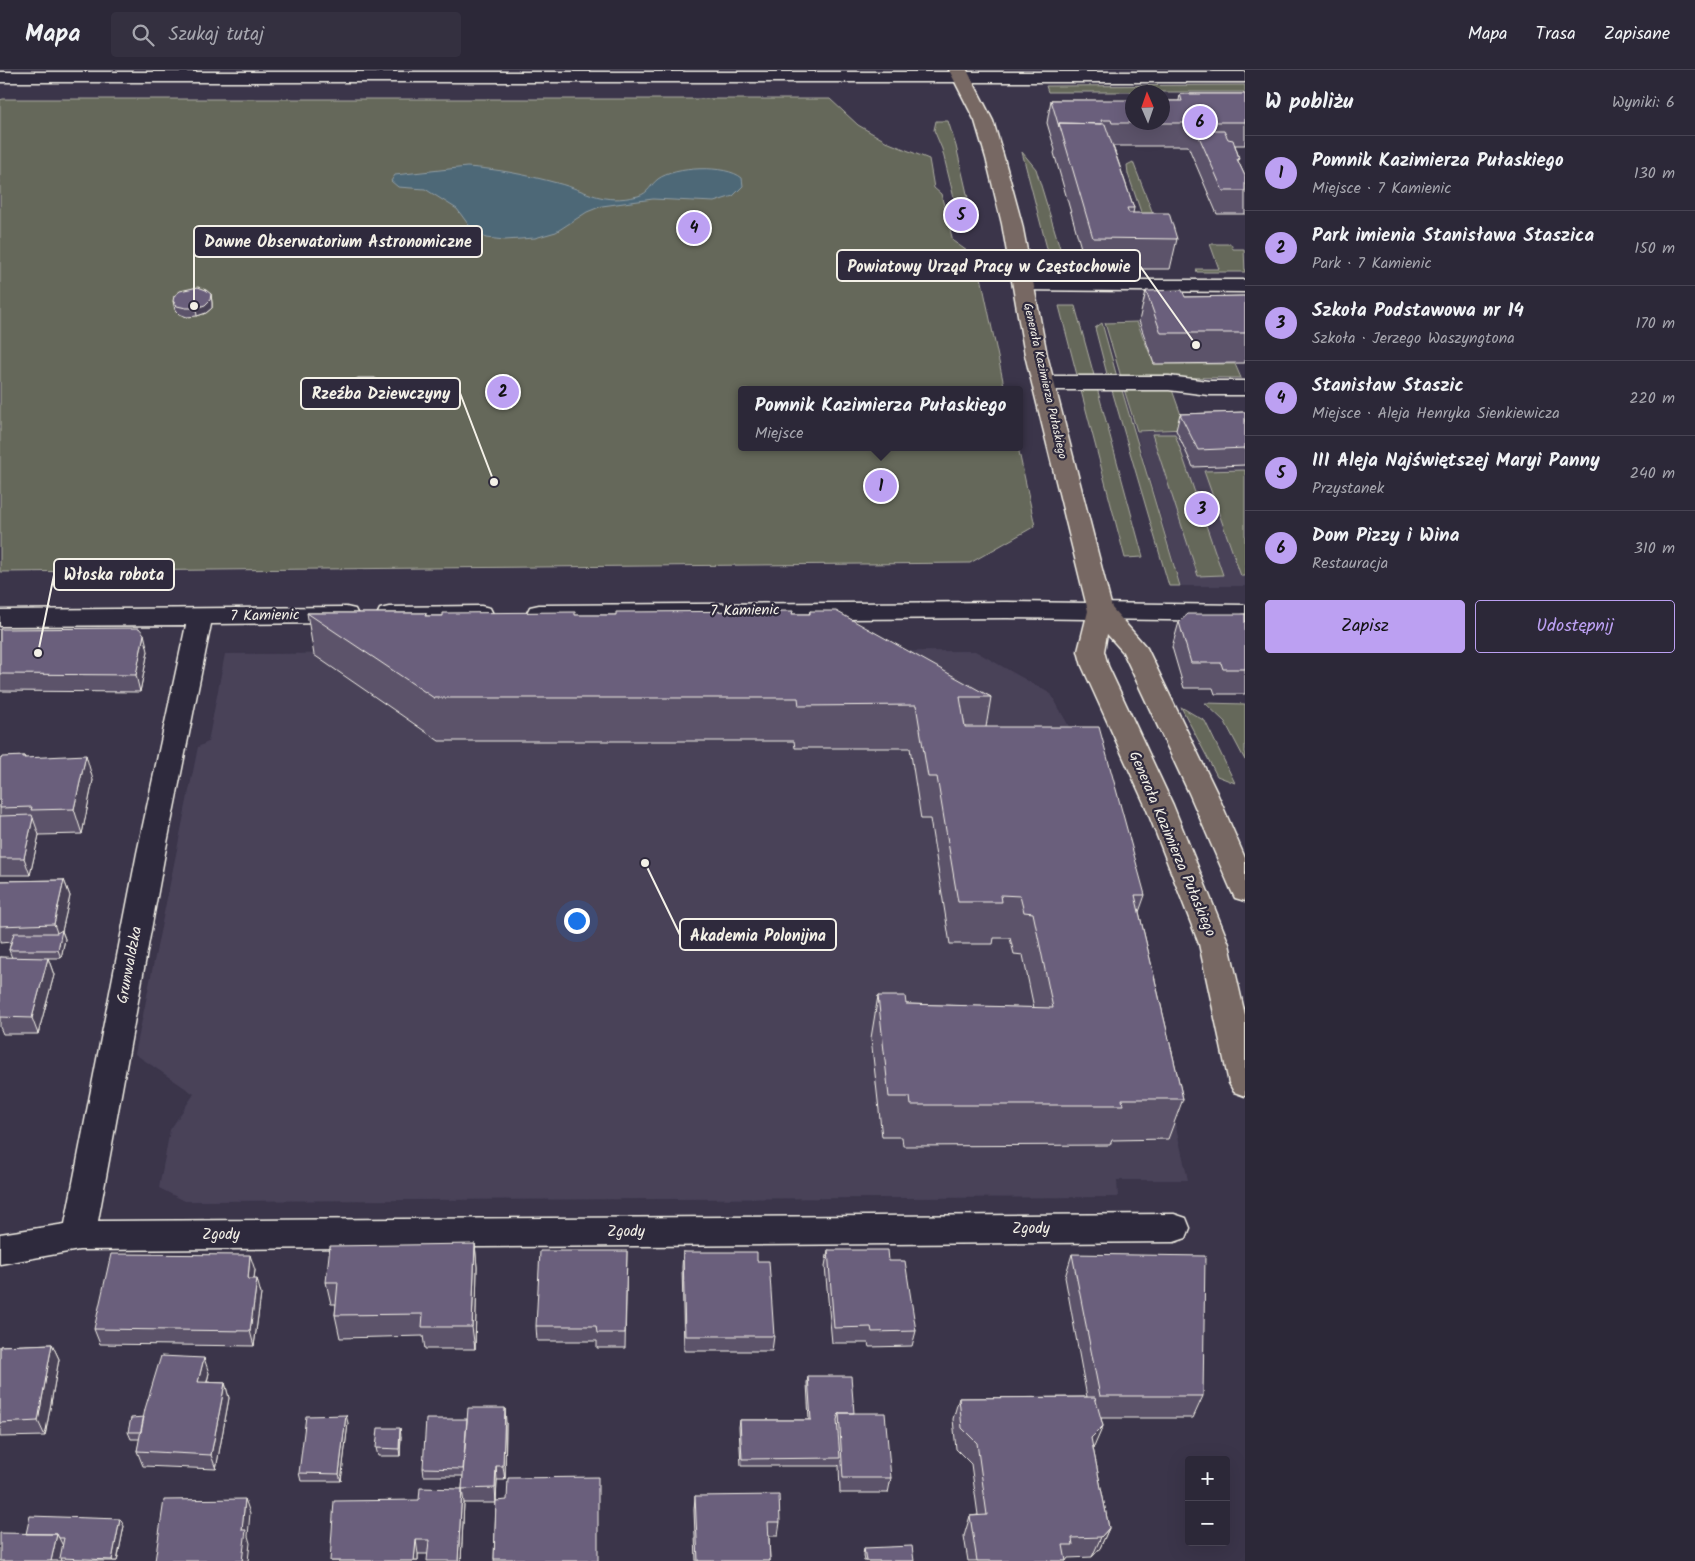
<!DOCTYPE html>
<html lang="pl">
<meta charset="utf-8">
<style>
body{margin:0;font-family:Kalam,sans-serif;background:#343040;color:#f1f3f6}
.controls{position:absolute;right:15px;bottom:15px;display:grid;overflow:hidden;border-radius:5px;box-shadow:0 5px 20px #0002}
.controls button{width:45px;height:45px;display:grid;place-items:center;padding:0;border:0;border-bottom:1px solid #484453;background:#2c2838;color:#f1f3f6;font:25px sans-serif}
.compass{position:absolute;left:1125px;top:15px;width:45px;height:45px;border-radius:50%;background:#2c2838;box-shadow:0 5px 20px #0002;rotate:358deg}
.you{position:absolute;left:576px;top:850px;width:18px;height:18px;margin:-12px;border:4px solid #fff;border-radius:50%;background:#1a73e8;box-shadow:0 0 0 8px #1a73e833}
.badge{display:grid;place-items:center;width:32px;height:32px;border-radius:50%;background:#bca0f2;color:#111;font-size:16px;font-weight:700}
.pin{position:absolute;translate:-50% -50%;border:2px solid #fff;box-shadow:0 1px 5px #0006}
.popup{position:absolute;left:738px;top:316px;width:285px;height:65px;box-sizing:border-box;display:grid;place-content:center;border-radius:5px;background:#2c2838;filter:drop-shadow(0 1px 4px #0005);font-size:16px;white-space:nowrap;color:#a6a6ae}
.popup b{font-size:19px;color:#f1f3f6}
.popup::after{content:'';position:absolute;left:50%;top:100%;margin-left:-10px;border:10px solid transparent;border-top-color:#2c2838}
.list{margin:0;padding:0;list-style:none}
h2{display:flex;justify-content:space-between;align-items:center;height:65px;margin:0;padding:0 20px;font-size:21px}
h2 small{font-size:16px;font-weight:400;color:#a6a6ae}
.list li{display:grid;grid-template-columns:32px 1fr auto;gap:15px;align-items:center;box-sizing:border-box;height:75px;padding:0 20px;border-top:1px solid #484453}
.list b{display:block;font-size:19px;white-space:nowrap}
.list p{margin:0;font-size:16px;white-space:nowrap;color:#a6a6ae}
.list em{font-size:16px;font-style:normal;color:#a6a6ae}
.actions{display:flex;gap:10px;padding:15px 20px}
.actions a{flex:1;padding:11px 0;border:1px solid #bca0f2;border-radius:5px;text-align:center;font-size:18px;color:#bca0f2}
.actions .main{background:#bca0f2;color:#111}
.icon{flex:none;width:28px;height:28px;fill:none;stroke:currentColor;stroke-width:2;stroke-linecap:round;stroke-linejoin:round}
.map{position:relative;flex:none;width:1245px;height:1491px;overflow:hidden}
header{display:flex;align-items:center;gap:30px;box-sizing:border-box;height:70px;padding:0 25px;background:#2c2838;border-bottom:1px solid #484453}
header strong{font-size:24px}
nav{display:flex;gap:28px;margin-inline-start:auto;font-size:18px}
.search{width:350px;height:45px;background:#343040;display:flex;align-items:center;gap:12px;box-sizing:border-box;padding:0 18px;border-radius:5px;color:#a6a6ae;font-size:19px}
main{display:flex}
aside{flex:1;background:#2c2838}
.map>svg:first-child{display:block}
</style>
<header>
<strong>Mapa</strong>
<div class="search"><svg class="icon" aria-label="search" viewBox="0 0 24 24"><circle cx="10" cy="10" r="6"/><path d="M15 15l6 6"/></svg>Szukaj tutaj</div>
<nav><a>Mapa</a><a>Trasa</a><a>Zapisane</a></nav>
</header>
<main>
<div class="map">
<svg width="1245" height="1491" viewBox="0 0 1245 1491">
<rect width="100%" height="100%" fill="#3b354a"/>
<filter id="ink" filterUnits="userSpaceOnUse"><feTurbulence type="fractalNoise" baseFrequency=".02" numOctaves="2"/><feDisplacementMap in="SourceGraphic" scale="10" xChannelSelector="R" yChannelSelector="G"/><feConvolveMatrix kernelMatrix="1 2 1 2 8 2 1 2 1" color-interpolation-filters="sRGB"/></filter>
<g filter="url(#ink)">
<!-- built -->
<path fill="#494259" d="M1245,358V516H1181L1136,362Z
M975,581L1051,624L1096,705L1188,1110H1117L1118,1127L185,1131L159,1118L170,1060L194,1024L135,984L198,677L208,672L225,584Z"/>
<!-- green -->
<path fill="#65685a" stroke="#acaca1" d="M1245,15V22H1048L1046,16Z
M3,29H830L858,55L889,73L929,89L934,118L941,124L953,171L977,188L1005,320H742V377H1018L1035,456L970,493L0,502V30Z
M936,51H948L956,76L968,128H954L942,79L934,60Z
M1022,82L1036,99L1060,178L1066,207L1053,196L1049,186Z
M1133,92L1159,159L1143,148L1128,104L1127,95Z
M1210,174H1231L1233,179H1244L1245,202H1197L1196,199H1219Z
M1059,236H1075L1095,309H1078Z
M1137,252L1154,294H1235L1241,308L1121,307L1105,253Z
M1102,253L1117,307L1108,308L1095,258Z
M1123,316L1171,317L1186,359L1137,361Z
M1080,317L1097,318L1143,487L1125,488Z
M1111,317H1121L1180,516H1169Z
M1152,364H1175L1223,505L1198,506Z
M1245,400V506H1241L1204,401Z
M1205,633L1245,634V690L1225,652Z
M1181,637L1205,651L1235,713L1217,706Z"/>
<!-- water -->
<path fill="#4e6777" stroke="#909ea4" d="M467,97C498,99 527,105 557,113C589,121 601,135 638,126C649,123 650,115 658,109C674,97 726,94 742,108L743,116L733,126L714,132L653,129L602,136L587,142L556,162L535,168L505,170L486,168L473,161L457,139L425,119L398,117L391,111L395,105Z"/>
<g fill="none" stroke-linecap="round" stroke-linejoin="round">
<!-- minor casing -->
<g stroke="#f4f1e8" stroke-width="3">
<path id="minor" d="M0,2H1245V12H0Z
M1023,210H1245V222L1016,220L1013,216L1016,212Z
M1044,306H1169L1208,311H1245V325H1208L1169,320H1044L1036,318L1033,313L1036,308Z
M1007,532L1245,535V551L1007,548L539,551L530,549L527,543L530,537L539,535Z
M481,536L490,538L493,544L490,550L481,552L389,553L380,551L377,545L380,539L389,537Z
M346,537L355,539L358,545L355,551L346,553L211,554L165,783L98,1151L1174,1144L1186,1148L1190,1158L1186,1168L1174,1172L79,1180L0,1194V1164L65,1154L137,783L186,555L0,556V540Z"/>
</g>
<!-- major casing -->
<g stroke="#f4f1e8" stroke-width="3">
<path id="major" d="M949,0H967L993,51L1004,88L1022,154L1047,285L1112,538L1147,578L1217,723L1245,788V831L1235,828L1231,820L1189,723L1123,582L1107,564L1104,581L1108,596L1173,735L1229,874L1245,945V1026L1234,1022L1229,1013L1199,874L1145,735L1082,596L1078,581L1088,541L1025,285L1002,154L986,88L975,51Z"/>
</g>
<!-- minor -->
<use href="#minor" fill="#2f2a3d" fill-rule="evenodd"/>
<!-- major -->
<use href="#major" fill="#776864" fill-rule="evenodd"/>
</g>
<!-- wall -->
<path fill="#5b526b" stroke="#f4f1e8" d="M1180,24H1245V75H1235L1239,88L1238,91L1245,106V144H1217L1188,76H1113L1134,138L1133,143L1177,169L1170,199H1087L1054,83L1055,80L1047,53L1051,30L1179,31Z
M1146,221L1185,227L1245,226V293L1154,294L1139,251Z
M211,224L212,233V238L206,243L197,246L187,247L179,244L175,240L173,231Z
M383,314L384,322V331L372,338H357L347,332L346,323Z
M1245,342V395L1193,397L1176,360L1180,344Z
M810,541L991,627L986,657L1145,825L1139,842L1183,1029L1168,1069L1112,1070L1110,1075L903,1076L902,1067H882L871,968L878,926L906,934L1034,938L1023,885L1014,884L1010,868H994L993,874H950L930,749H921L910,678H795L794,671H439L314,585L307,543H426V546L809,544Z
M1245,544V624H1215L1213,618H1184L1172,577L1179,552Z
M0,559L148,581L140,622L0,621Z
M24,686L25,688L93,710L82,764L39,765L30,805H0V689Z
M64,810L70,826L62,861L65,869L61,888H48L54,905L38,964H3L0,957V887L12,888L9,880L11,872L0,873V811Z
M475,1174L477,1197L475,1279H425L423,1266L340,1268L335,1245L336,1234H331L326,1212Z
M828,1180L889,1191L916,1261L912,1276L869,1277L868,1273H832L825,1196Z
M627,1181L625,1278H597V1271H537L536,1256Z
M683,1182L757,1191L774,1266L772,1281H684L682,1197Z
M1072,1184L1203,1326L1193,1348H1101L1103,1356L1093,1378L1109,1458L1100,1478L1092,1487L1068,1488L1066,1491H968L964,1466L970,1446L978,1445L971,1394L956,1379L953,1349L959,1328L1087,1327L1065,1207Z
M255,1200L254,1209L261,1224L254,1276L100,1274L94,1259Z
M52,1274L59,1289L45,1366L0,1367V1276Z
M209,1303L207,1312L225,1313L229,1328L216,1399L143,1396L137,1381L140,1369H131L128,1362L144,1347Z
M808,1306L854,1343L891,1408L888,1423H840L839,1395L838,1396H741L739,1357L740,1350H809L807,1313Z
M506,1352L505,1410H497L496,1431L598,1491H494L496,1433H464L461,1491L428,1484H418V1491H330L419,1430L462,1419L463,1406H424L423,1398Z
M348,1353L341,1411H301L299,1403Z
M401,1366L400,1386H378L376,1378Z
M695,1426L780,1452L778,1466H769L770,1491H696L694,1440Z
M124,1456L117,1491H0L26,1464Z
M864,1478L914,1491H864L863,1485Z"/>
<!-- shaded-wall -->
<path fill="#4a4257" stroke="#f4f1e8" d="M211,224L212,233V238L206,243L197,246L196,238Z
M383,314L384,322V331L372,338L371,329Z
M144,564L148,581L140,622L136,605Z
M86,685L93,710L82,764L74,739Z
M33,748L39,765L30,805L24,788Z
M64,810L70,826L62,861L65,869L61,888L58,880L60,871L54,854Z
M48,888L54,905L38,964L32,948Z
M475,1174L477,1197L475,1279L472,1257Z
M250,1185L255,1200L252,1225L248,1209Z
M257,1209L261,1224L254,1276L250,1261Z
M52,1274L59,1289L45,1366L38,1351Z
M204,1288L209,1303L203,1327L198,1312Z
M225,1313L229,1328L216,1399L211,1385Z
M505,1338L506,1352L505,1410L503,1396Z
M346,1345L348,1353L341,1411L339,1404Z
M1103,1356L1094,1377L1083,1389L1091,1368Z
M400,1358L401,1366L400,1386L399,1379Z
M496,1396L497,1410L496,1433L495,1418Z
M462,1419L464,1433L461,1491H458Z
M245,1429L250,1443L248,1466L250,1473L248,1491H242V1460Z
M120,1449L124,1456L117,1491H113L112,1490Z
M1109,1458L1100,1478L1092,1487L1101,1467Z
M57,1464L64,1478L60,1488L61,1491H51Z
M416,1470L418,1484V1491H414Z"/>
<!-- building -->
<path fill="#6a5f7c" stroke="#f4f1e8" d="M1180,24H1245V52H1216L1212,55L1215,61H1224L1228,69L1233,70L1239,88L1237,89L1245,106V121H1223L1193,53H1112L1111,50H1101L1102,54L1059,53V57L1051,30H1132V52H1162V31H1182Z
M1059,53L1105,54L1134,138H1127L1129,143H1169L1177,169L1093,168Z
M198,217L206,220L211,224L210,230L205,235L196,238H186L177,236L173,231L174,226L180,221Z
M1182,220L1185,227L1245,226V263H1161L1146,221Z
M358,308H375L383,314V322L371,329H356L346,323L347,314Z
M1245,342V378L1198,380L1180,344Z
M793,541L792,544H810V541H836L991,627H960L965,657H1099L1145,825H1135L1183,1029H1122L1123,1035H911L910,1027H889L878,926H905L906,934L1053,938L1033,843L1024,842L1020,826L1001,825L1002,832H958L937,707H928L916,635L799,636L798,628H434L307,543H426L425,546H443V543L575,542V545H616V542Z
M1188,544H1245V599H1223L1221,593H1191L1179,552Z
M139,558L144,564L136,605L0,604V559Z
M86,685L74,739L31,740L32,737L0,738V689H1L2,687L24,686V688Z
M32,745L33,748L24,788H0V746Z
M64,810L54,854L0,856V811Z
M62,860L58,880H9L14,863H57Z
M0,887L48,888L32,948L0,947Z
M475,1174L472,1257H422L423,1244L335,1245L338,1212H326L330,1176Z
M828,1180H888L889,1191H905L916,1261L872,1262L871,1257L834,1258Z
M540,1181H627L625,1263H597L596,1256H536Z
M683,1182H757V1191H769L774,1266H685Z
M111,1184L250,1185L248,1209H257L250,1261L94,1259Z
M1072,1184L1205,1186L1203,1326H1100Z
M52,1274L38,1351L0,1353V1276Z
M161,1286L204,1288L198,1312L225,1313L211,1385L137,1381L145,1339Z
M808,1306H851L854,1343H839L837,1350L840,1388L742,1389L740,1350H811Z
M1095,1327L1103,1356L1091,1368L1109,1458L1101,1467L1072,1468L1073,1475H1063L1066,1491H977L970,1446L987,1445L977,1373L962,1358L959,1328Z
M468,1338H505L503,1396H496L495,1418L462,1419Z
M839,1343H885L891,1408H843Z
M346,1345L339,1404L299,1403L306,1346Z
M144,1347L141,1362H128L131,1348Z
M426,1349H467L463,1399L423,1398Z
M378,1358H400L399,1379L376,1378Z
M598,1407V1491H524V1489H494L496,1431L507,1430L508,1408Z
M420,1418L462,1419L458,1491H427L429,1470H416L414,1491H330L334,1431L419,1430Z
M779,1425L780,1452H768L770,1491H698L695,1426Z
M245,1429L242,1460H246L242,1491H155L164,1430Z
M30,1446L120,1449L112,1490L60,1488L64,1468H59L57,1464H26Z
M0,1463L57,1464L51,1491H0Z
M912,1476L914,1491H866L864,1478Z"/>
</g>
<g text-anchor="middle" dominant-baseline="central" stroke-width="4.5" stroke-linejoin="round" paint-order="stroke">
<!-- far-street labels -->
<g font-size="12" fill="#f4f1e8" stroke="#2f2a3d">
<text transform="translate(1045 311) rotate(77)">Generała Kazimierza Pułaskiego</text>
</g>
<!-- street labels -->
<g font-size="15" fill="#f4f1e8" stroke="#2f2a3d">
<text transform="translate(745 541) rotate(-1)">7 Kamienic</text>
<text transform="translate(265 546) rotate(-1)">7 Kamienic</text>
<text transform="translate(1172 774) rotate(67)">Generała Kazimierza Pułaskiego</text>
<text transform="translate(130 895) rotate(-79)">Grunwaldzka</text>
<text x="1031" y="1159">Zgody</text>
<text x="626" y="1162">Zgody</text>
<text x="221" y="1165">Zgody</text>
</g>
</g>
<!-- callouts -->
<path fill="none" stroke="#f4f1e8" stroke-width="2" d="M194 236L194 172M1196 275L1140 196M494 412L460 323M38 583L54 505M645 793L680 865"/>
<g fill="#f4f1e8" stroke="#2f2a3d" stroke-width="2">
<circle cx="194" cy="236" r="5"/>
<circle cx="1196" cy="275" r="5"/>
<circle cx="494" cy="412" r="5"/>
<circle cx="38" cy="583" r="5"/>
<circle cx="645" cy="793" r="5"/>
</g>
<g fill="#2f2a3d" stroke="#f4f1e8" stroke-width="2">
<rect x="194" y="156" width="288" height="31" rx="5"/>
<rect x="837" y="180" width="303" height="31" rx="5"/>
<rect x="301" y="308" width="159" height="31" rx="5"/>
<rect x="54" y="489" width="120" height="31" rx="5"/>
<rect x="680" y="849" width="156" height="31" rx="5"/>
</g>
<g font-size="16" text-anchor="middle" font-weight="bold" fill="#f4f1e8">
<text x="338" y="177">Dawne Obserwatorium Astronomiczne</text>
<text x="989" y="202">Powiatowy Urząd Pracy w Częstochowie</text>
<text x="381" y="329">Rzeźba Dziewczyny</text>
<text x="114" y="510">Włoska robota</text>
<text x="758" y="871">Akademia Polonijna</text>
</g>
</svg>
<div class="controls">
<button>+</button>
<button>−</button>
</div>
<svg class="compass" viewBox="-18 -18 36 36"><path d="M0-13l5 13h-10z" fill="#e53935"/><path d="M0 13l5-13h-10z" fill="#a6a6ae"/></svg>
<div class="you"></div>
<div class="pin badge" style="left:881px;top:416px">1</div>
<div class="popup"><b>Pomnik Kazimierza Pułaskiego</b>Miejsce</div>
<div class="pin badge" style="left:503px;top:322px">2</div>
<div class="pin badge" style="left:1202px;top:439px">3</div>
<div class="pin badge" style="left:694px;top:158px">4</div>
<div class="pin badge" style="left:961px;top:145px">5</div>
<div class="pin badge" style="left:1200px;top:52px">6</div>
</div>
<aside>
<h2>W pobliżu<small>Wyniki: 6</small></h2>
<ul class="list">
<li><span class="badge">1</span><div><b>Pomnik Kazimierza Pułaskiego</b><p>Miejsce · 7 Kamienic</p></div><em>130 m</em></li>
<li><span class="badge">2</span><div><b>Park imienia Stanisława Staszica</b><p>Park · 7 Kamienic</p></div><em>150 m</em></li>
<li><span class="badge">3</span><div><b>Szkoła Podstawowa nr 14</b><p>Szkoła · Jerzego Waszyngtona</p></div><em>170 m</em></li>
<li><span class="badge">4</span><div><b>Stanisław Staszic</b><p>Miejsce · Aleja Henryka Sienkiewicza</p></div><em>220 m</em></li>
<li><span class="badge">5</span><div><b>III Aleja Najświętszej Maryi Panny</b><p>Przystanek</p></div><em>240 m</em></li>
<li><span class="badge">6</span><div><b>Dom Pizzy i Wina</b><p>Restauracja</p></div><em>310 m</em></li>
</ul>
<div class="actions"><a class="main">Zapisz</a><a>Udostępnij</a></div>
</aside>
</main>
